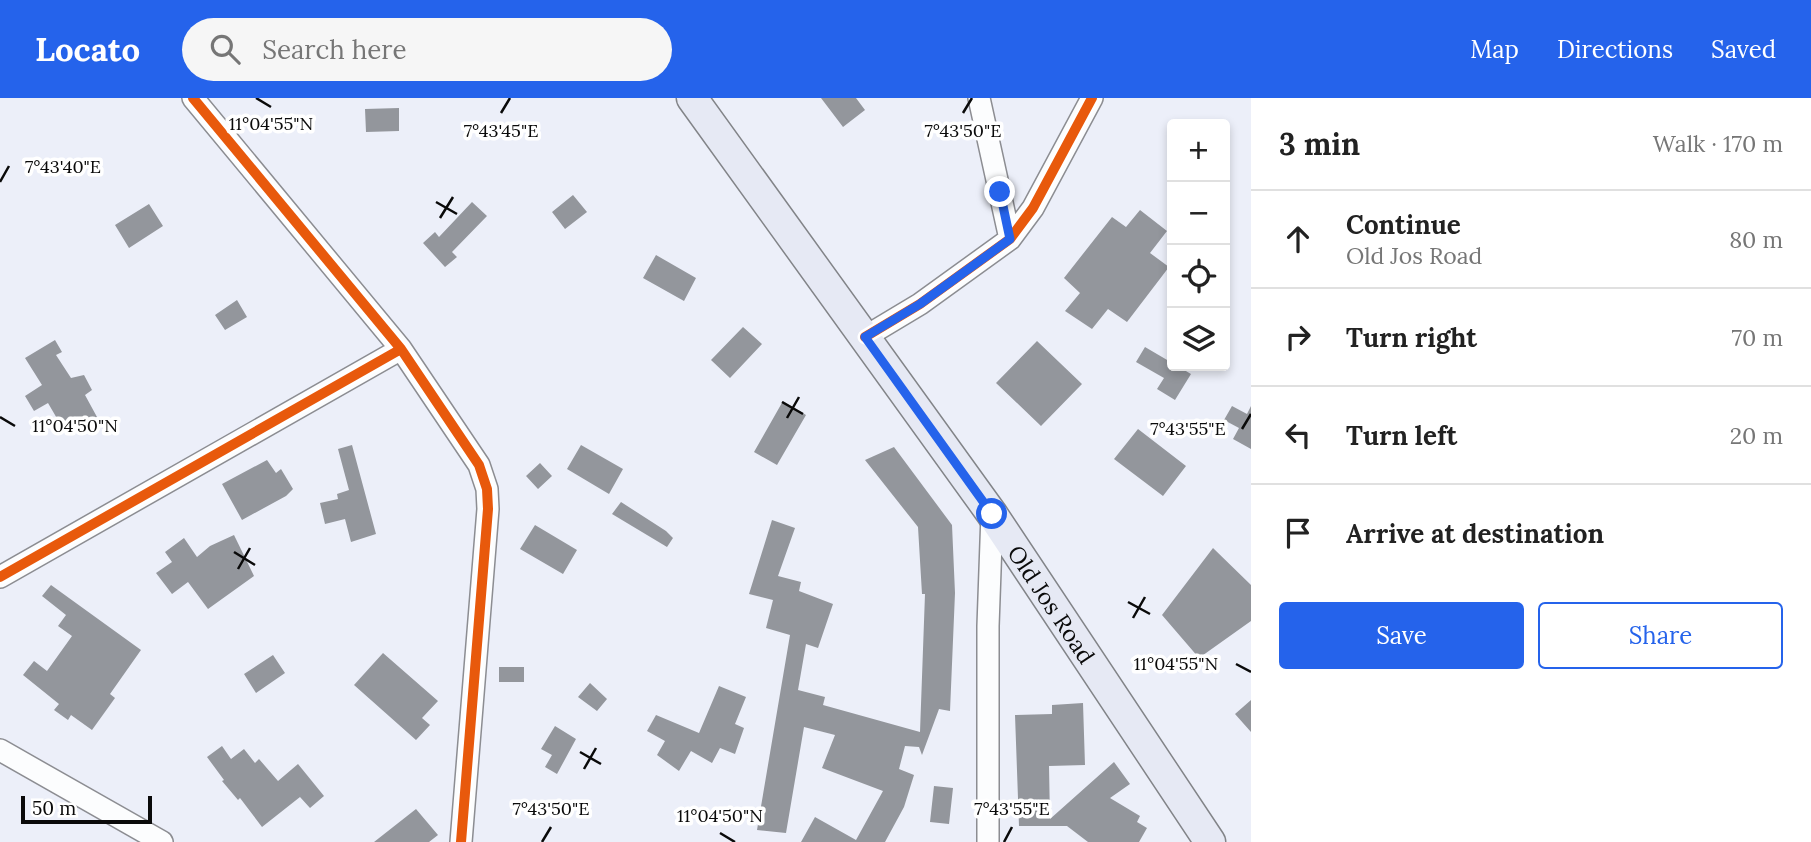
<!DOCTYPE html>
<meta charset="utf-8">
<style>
body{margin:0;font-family:Lora,serif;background:#f6f6f6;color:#222}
.controls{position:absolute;right:21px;top:21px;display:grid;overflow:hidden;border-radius:7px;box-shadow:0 4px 10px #0003}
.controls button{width:63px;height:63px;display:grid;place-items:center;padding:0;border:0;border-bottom:2px solid #e0e0e0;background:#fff;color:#222;font:35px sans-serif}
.scale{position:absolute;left:21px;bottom:18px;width:131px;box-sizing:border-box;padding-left:7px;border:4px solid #0a0a0a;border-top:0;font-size:19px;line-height:24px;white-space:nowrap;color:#0a0a0a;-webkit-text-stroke:5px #fff;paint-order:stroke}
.stop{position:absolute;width:21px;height:21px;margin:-16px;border:5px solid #2563eb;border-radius:50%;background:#fff}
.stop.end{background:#2563eb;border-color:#fff;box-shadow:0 2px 7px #0008}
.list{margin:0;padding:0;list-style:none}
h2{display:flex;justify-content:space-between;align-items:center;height:91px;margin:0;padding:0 28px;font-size:30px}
h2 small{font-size:23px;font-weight:400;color:#767676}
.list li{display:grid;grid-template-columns:46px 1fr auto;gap:21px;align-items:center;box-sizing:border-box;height:98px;padding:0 28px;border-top:2px solid #e0e0e0}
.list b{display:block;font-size:26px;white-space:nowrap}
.list p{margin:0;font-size:23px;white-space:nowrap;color:#767676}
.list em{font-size:23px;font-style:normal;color:#767676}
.actions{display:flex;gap:14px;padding:21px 28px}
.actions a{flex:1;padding:16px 0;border:2px solid #2563eb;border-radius:7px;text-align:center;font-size:24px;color:#2563eb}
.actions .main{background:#2563eb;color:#fff}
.icon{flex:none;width:38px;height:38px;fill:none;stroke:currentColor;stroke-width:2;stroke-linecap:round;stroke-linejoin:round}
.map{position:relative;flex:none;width:1251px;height:744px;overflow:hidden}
header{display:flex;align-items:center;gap:42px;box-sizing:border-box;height:98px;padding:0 35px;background:#2563eb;color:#fff}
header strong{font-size:33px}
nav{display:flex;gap:38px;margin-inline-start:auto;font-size:24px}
.search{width:490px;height:63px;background:#f6f6f6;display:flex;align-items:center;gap:18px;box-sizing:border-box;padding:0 24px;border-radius:38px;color:#767676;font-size:26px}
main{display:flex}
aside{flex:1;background:#fff}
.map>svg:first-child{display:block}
</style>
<header>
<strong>Locato</strong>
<div class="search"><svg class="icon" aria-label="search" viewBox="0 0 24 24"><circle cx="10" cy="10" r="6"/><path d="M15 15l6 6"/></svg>Search here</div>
<nav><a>Map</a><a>Directions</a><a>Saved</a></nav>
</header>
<main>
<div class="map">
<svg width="1251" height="744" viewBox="0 0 1251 744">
<rect width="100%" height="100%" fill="#eceff9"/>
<!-- building -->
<path fill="#93969c" d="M821,0H856L865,12L843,29Z
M399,10V33L366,34L365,11Z
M573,97L587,114L565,131L552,114Z
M472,104L487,118L452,154L457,159L445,169L423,145L435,134L439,139Z
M149,106L163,128L129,150L115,127Z
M1140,112L1167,133L1150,155L1169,169L1127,224L1108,211L1092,231L1065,213L1080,195L1064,180L1112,119L1126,129Z
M656,157L696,180L684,203L643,180Z
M237,202L247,219L225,232L215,217Z
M743,229L762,246L730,280L711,262Z
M55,242L62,254L56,257L71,280L84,277L92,292L85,297L97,319L76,331L72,324L62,329L48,305L34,313L25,298L42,287L25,260Z
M1037,243L1082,286L1041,328L996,285Z
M1145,249L1191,276L1175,302L1157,291L1164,280L1136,264Z
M783,303L806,317L777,367L754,354Z
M1232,308L1247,316L1251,308V351L1233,341L1239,330L1224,322Z
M1138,331L1186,368L1163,398L1114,361Z
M352,347L376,436L351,444L345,421L325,426L320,405L338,401L337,396L349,392L338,351Z
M581,347L623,371L609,396L567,371Z
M894,349L952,427L955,495L950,613L939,611L922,657L919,649L905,648L899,671L914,677L904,709L885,744H801L815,719L856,742L883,693L822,670L835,637L804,629L786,735L757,732L790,537L766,530L773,502L749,496L772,422L795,430L778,478L801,484L799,493L833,506L818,550L806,546L798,592L825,599L823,607L920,634L925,496H922L918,429L865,362Z
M267,362L276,375L281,371L293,391L286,398L242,422L222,386Z
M540,365L552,378L538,391L526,378Z
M621,404L666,433L673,440L667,449L612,416Z
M535,427L577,452L563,476L520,451Z
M234,437L254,478L208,511L188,484L172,496L156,475L172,464L165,454L184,440L197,459L210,448Z
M1213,450L1251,487V523L1199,560L1162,517Z
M51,487L141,552L110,596L115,600L92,632L71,617L68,622L54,612L59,606L23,577L34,563L47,573L72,538L58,528L66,517L42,498Z
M383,555L438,603L422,620L430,627L416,642L354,587Z
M273,557L285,575L256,595L244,576Z
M499,569H524V584H499Z
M590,585L607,601L597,613L578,599Z
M719,588L746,599L735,626L744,630L735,656L720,650L712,665L691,653L679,673L657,657L665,643L647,633L656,617L699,635Z
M1251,602V634L1235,616Z
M1083,605L1085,667L1049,668L1050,721L1114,664L1130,686L1110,700L1140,718L1137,724L1147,730L1139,744H1088L1067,728H1019L1015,617L1052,616V607Z
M555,628L576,641L557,676L545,669L552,657L541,651Z
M222,648L231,661L244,651L255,665L259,661L278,683L298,666L324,698L310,710L300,699L262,729L240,700L238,702L222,683L224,682L207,659Z
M934,688L953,690L949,726L930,724Z
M416,711L438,737L429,744H374Z"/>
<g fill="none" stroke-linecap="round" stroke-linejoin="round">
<!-- street casing -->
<g stroke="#8c8d92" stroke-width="24">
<path id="street" d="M193,0L401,251L479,367L487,391L488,411L461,744
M979,0L1010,141
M865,239L920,206L1010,141L1033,110L1092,0
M0,479L401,251
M0,652L162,744
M988,744V528L992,416"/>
</g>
<!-- secondary casing -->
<g stroke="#828488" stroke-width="33">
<g id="secondary">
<path id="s1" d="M692,0L992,416L1210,744"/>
</g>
</g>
<!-- street -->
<use href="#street" stroke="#fcfdfe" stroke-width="21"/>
<!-- secondary -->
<use href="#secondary" stroke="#e6e9f4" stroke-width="30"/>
<!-- cycleway casing -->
<g stroke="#fff" stroke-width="15">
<path id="cycleway" d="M193,0L401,251L479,367L487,391L488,411L461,744
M865,239L920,206L1010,141L1033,110L1092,0
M0,479L401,251"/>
</g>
<!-- cycleway -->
<use href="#cycleway" stroke="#e8590c" stroke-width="10"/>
</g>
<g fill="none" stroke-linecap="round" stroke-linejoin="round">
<!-- route -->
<path stroke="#2563eb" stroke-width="9" d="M992,416L865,239L920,206L1010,141L1000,94"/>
</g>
<!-- ticks -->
<path fill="none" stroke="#0a0a0a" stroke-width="2.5" d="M256,0L271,9M501,15L510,0M963,15L972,0M0,84L9,68M436,104L457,116M440,120L453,99M782,304L803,316M0,319L15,328M787,320L799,299M1242,331L1251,316M234,454L255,467M238,471L250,450M1128,504L1150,516M1133,520L1145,499M1236,566L1251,574M580,654L601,666M584,671L596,650M720,735L735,744M542,744L551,729M1004,744L1012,729"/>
<g text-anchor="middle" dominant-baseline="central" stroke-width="7" stroke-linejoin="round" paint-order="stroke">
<!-- street labels -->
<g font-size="23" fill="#0a0a0a" stroke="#fff">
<text stroke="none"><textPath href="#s1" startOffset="621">Old Jos Road</textPath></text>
</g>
</g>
<g font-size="18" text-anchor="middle" fill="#0a0a0a" stroke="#fff" stroke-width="7" stroke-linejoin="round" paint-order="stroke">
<text x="271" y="32">11°04'55"N</text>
<text x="501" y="39">7°43'45"E</text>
<text x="963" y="39">7°43'50"E</text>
<text x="63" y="75">7°43'40"E</text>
<text x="75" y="334">11°04'50"N</text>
<text x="1188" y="337">7°43'55"E</text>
<text x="1176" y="572">11°04'55"N</text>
<text x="551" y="717">7°43'50"E</text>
<text x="1012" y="717">7°43'55"E</text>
<text x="720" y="724">11°04'50"N</text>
</g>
</svg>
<div class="controls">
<button>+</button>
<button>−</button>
<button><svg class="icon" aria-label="locate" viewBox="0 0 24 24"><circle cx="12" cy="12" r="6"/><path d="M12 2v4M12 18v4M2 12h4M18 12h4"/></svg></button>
<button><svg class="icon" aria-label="layers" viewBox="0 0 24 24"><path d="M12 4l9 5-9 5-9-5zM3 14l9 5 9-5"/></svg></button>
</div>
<div class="scale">50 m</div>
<div class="stop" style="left:992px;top:416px"></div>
<div class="stop end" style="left:1000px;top:94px"></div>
</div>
<aside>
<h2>3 min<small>Walk · 170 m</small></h2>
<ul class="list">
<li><svg class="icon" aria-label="ahead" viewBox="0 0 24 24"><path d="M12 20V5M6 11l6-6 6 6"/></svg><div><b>Continue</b><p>Old Jos Road</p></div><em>80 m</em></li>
<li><svg class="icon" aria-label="right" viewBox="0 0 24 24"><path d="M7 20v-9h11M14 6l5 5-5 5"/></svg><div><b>Turn right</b></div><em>70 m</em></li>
<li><svg class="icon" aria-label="left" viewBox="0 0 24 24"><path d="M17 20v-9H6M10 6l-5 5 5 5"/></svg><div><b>Turn left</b></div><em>20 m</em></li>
<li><svg class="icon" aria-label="arrive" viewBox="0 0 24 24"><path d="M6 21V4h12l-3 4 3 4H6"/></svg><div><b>Arrive at destination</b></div></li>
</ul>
<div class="actions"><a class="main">Save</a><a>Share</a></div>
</aside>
</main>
